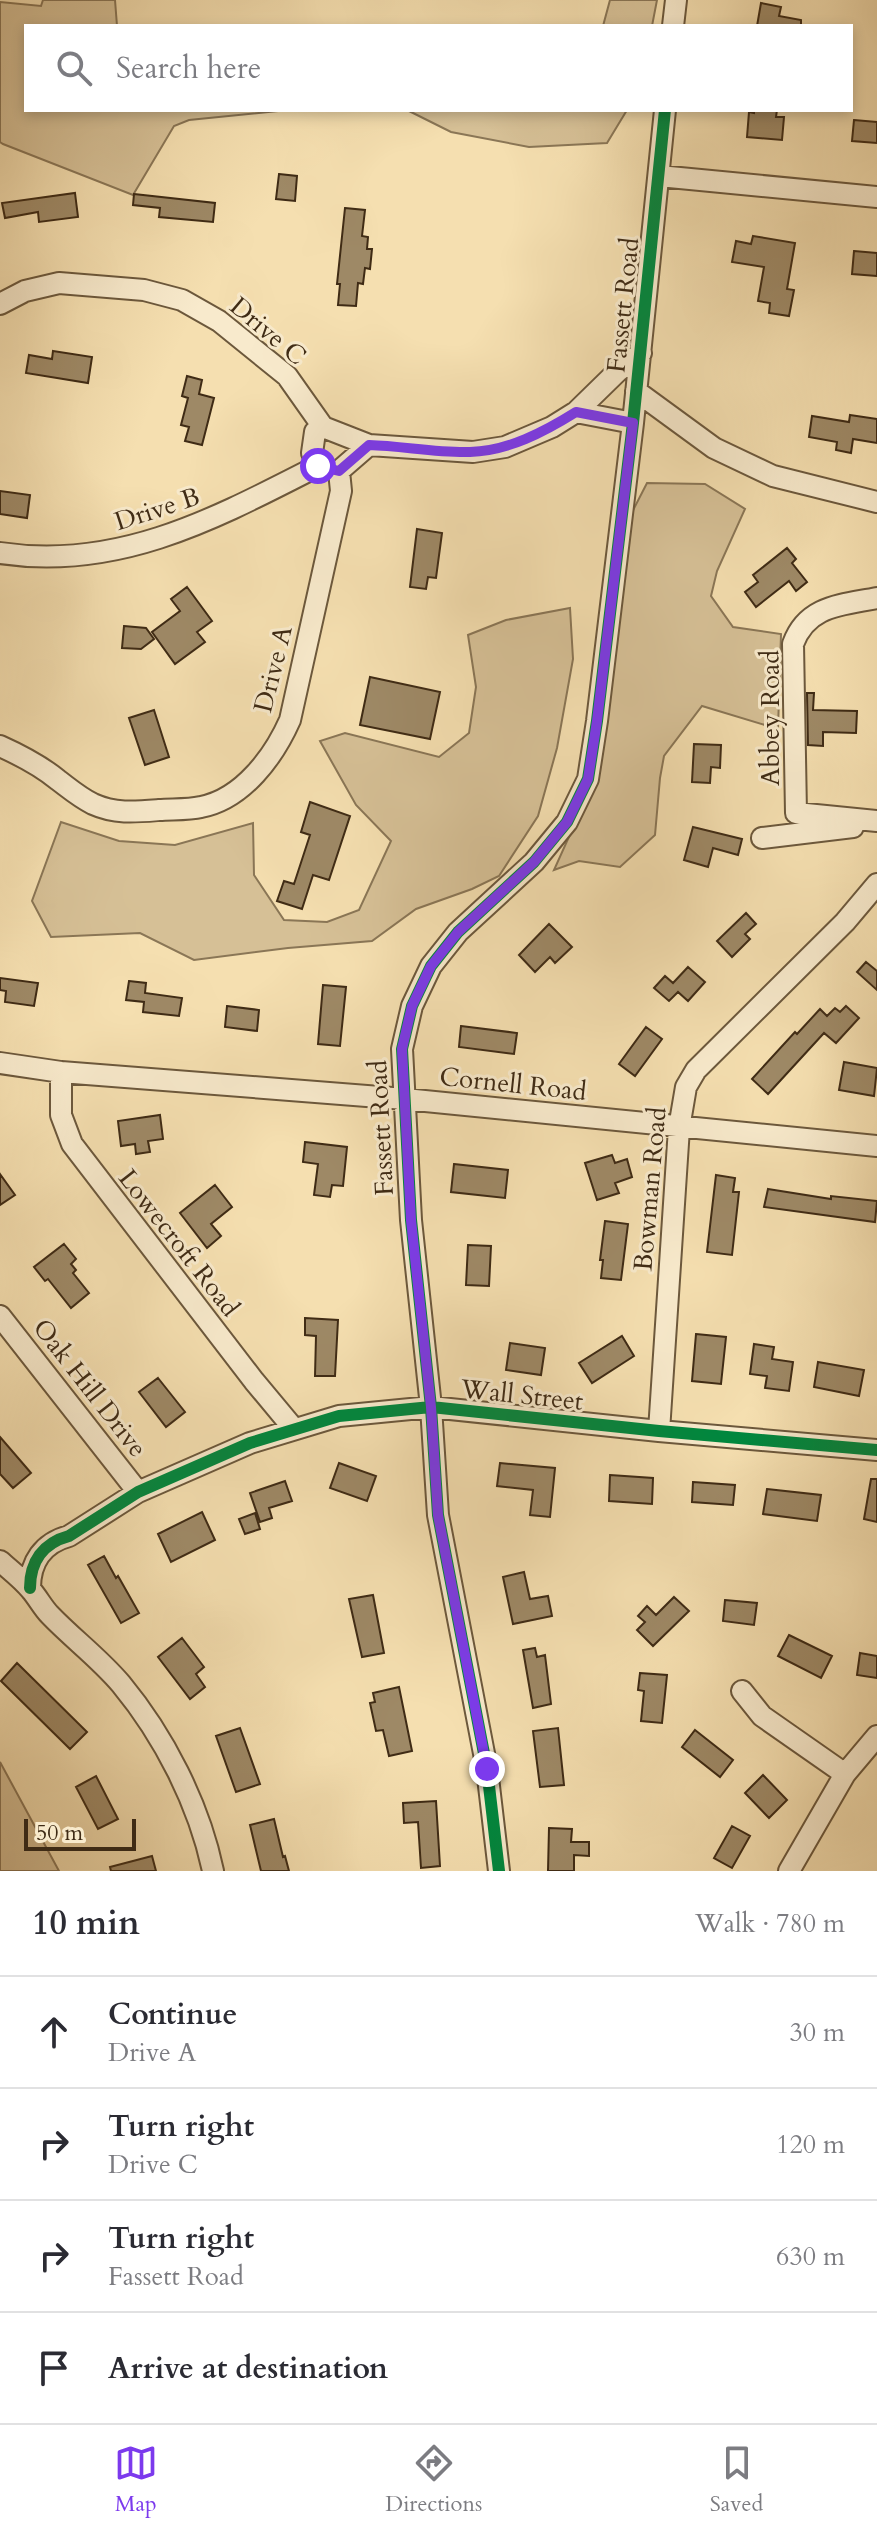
<!DOCTYPE html>
<meta charset="utf-8">
<style>
body{margin:0;font-family:Cardo,serif;background:#f2f2f3;color:#2b2b33}
.scale{position:absolute;left:24px;bottom:20px;width:112px;box-sizing:border-box;padding-left:8px;border:4px solid #3f2b15;border-top:0;font-size:22px;line-height:28px;white-space:nowrap;color:#3f2b15;-webkit-text-stroke:6px #f8eacc;paint-order:stroke}
.stop{position:absolute;width:24px;height:24px;margin:-18px;border:6px solid #7c3aed;border-radius:50%;background:#fff}
.stop.end{background:#7c3aed;border-color:#fff;box-shadow:0 2px 8px #0008}
.list{margin:0;padding:0;list-style:none}
h2{display:flex;justify-content:space-between;align-items:center;height:104px;margin:0;padding:0 32px;font-size:34px}
h2 small{font-size:26px;font-weight:400;color:#7c7c81}
.list li{display:grid;grid-template-columns:52px 1fr auto;gap:24px;align-items:center;box-sizing:border-box;height:112px;padding:0 32px;border-top:2px solid #e1e1e2}
.list b{display:block;font-size:30px;white-space:nowrap}
.list p{margin:0;font-size:26px;white-space:nowrap;color:#7c7c81}
.list em{font-size:26px;font-style:normal;color:#7c7c81}
.icon{flex:none;width:44px;height:44px;fill:none;stroke:currentColor;stroke-width:2;stroke-linecap:round;stroke-linejoin:round}
.map{position:relative;flex:none;width:877px;height:1871px;overflow:hidden}
.search{position:absolute;background:#fff;box-shadow:0 4px 12px #0003;left:24px;right:24px;top:24px;height:88px;display:flex;align-items:center;gap:20px;box-sizing:border-box;padding:0 28px;border-radius:0px;color:#7c7c81;font-size:30px}
.sheet{height:552px;background:#fff}
nav{display:flex;justify-content:space-around;align-items:center;box-sizing:border-box;height:112px;border-top:2px solid #e1e1e2;background:#fff;font-size:22px;color:#7c7c81}
nav a{display:grid;justify-items:center;gap:4px}
nav .on{color:#7c3aed}
.map>svg:first-child{display:block}
</style>
<div class="map">
<svg width="877" height="1871" viewBox="0 0 877 1871">
<rect width="100%" height="100%" fill="#f5dfb0"/>
<filter id="stains"><feTurbulence type="fractalNoise" baseFrequency=".0025" numOctaves="4"/><feColorMatrix values="0 0 0 0 .2 0 0 0 0 .09 0 0 0 0 .02 0 0 0 .5 -.17"/></filter>
<radialGradient id="worn" r=".72"><stop offset=".6" stop-color="#630" stop-opacity="0"/><stop offset="1" stop-color="#630" stop-opacity=".3"/></radialGradient>
<!-- green -->
<path fill="#d6c096" stroke="#8a7656" stroke-width="2" d="M43,0H115L117,26H26V110H288L189,120L174,126L133,195L3,144L0,142V2L41,6Z
M610,0H657L652,26H603Z
M407,110H627L607,143L529,147L451,132Z
M647,483L705,484L745,509L717,571L711,596L733,627L781,634L778,729L702,706L664,756L660,778L655,835L620,867L579,861L554,870L595,779L626,524Z
M570,608L573,659L557,748L538,816L499,876L472,889L416,909L372,941L288,948L194,960L140,933L51,937L32,901L61,822L119,841L175,845L253,823L254,875L284,920L327,922L359,910L391,841L356,805L320,741L345,733L439,757L469,733L476,687L468,635L506,620Z
M0,1762L59,1871H0Z"/>
<!-- building -->
<path fill="#9e8966" stroke="#3f2b15" stroke-width="2" d="M761,3L781,7L779,16L801,20V26H757Z
M754,110H777L776,117H784L782,140L747,137L749,112L754,113Z
M854,120L877,122V143L852,141Z
M279,174L297,176L295,201L276,199Z
M75,193L78,217L39,222L38,212L5,218L2,203Z
M134,194L215,203L213,222L159,217L160,208L133,205Z
M345,208L365,210L362,236L368,237L367,249H372L370,269L365,268L363,284L358,283L356,306L338,305L340,284H337Z
M753,236L795,243L787,289L794,290L789,316L769,313L770,303L758,301L764,267L732,262L736,241L751,244Z
M854,251L877,253V276L852,274Z
M53,351L92,357L88,383L26,373L29,355L52,359Z
M187,376L202,380L199,394L214,398L202,445L185,441L189,427L181,425L188,398L182,396Z
M850,415L877,419V443L853,439L851,453L836,450L837,442L809,437L812,416L849,422Z
M0,491L30,495L27,518L0,514Z
M417,529L442,533L436,578L428,577L426,589L410,587Z
M787,548L796,559L792,563L807,582L796,591L789,581L756,607L745,592L758,582L753,575Z
M187,587L212,621L197,632L205,642L175,664L152,632L180,611L171,599Z
M124,626L146,628L154,639L141,649L122,648Z
M370,677L440,692L430,739L360,725Z
M807,693H814L813,710L857,711L856,733L823,732V746L808,745Z
M154,710L169,757L145,765L129,718Z
M694,744L721,745L720,768L711,767L710,783L692,782Z
M310,802L350,816L329,880L313,875L302,909L277,901L284,881L294,884L310,835L301,832Z
M693,827L742,839L738,855L713,848L708,867L684,860Z
M746,913L756,924L745,934L750,939L732,957L717,941Z
M549,924L572,947L555,963L550,957L535,972L519,955Z
M866,962L877,971V990L857,972Z
M688,967L705,982L688,1001L678,992L669,1001L654,988L665,976L673,983Z
M0,978L38,983L34,1006L5,1002L6,991L0,990Z
M129,981L146,983L145,993L182,998L179,1016L143,1012L144,1002L126,1000Z
M323,985L346,987L340,1046L318,1044Z
M227,1006L259,1010L257,1031L225,1027Z
M846,1006L859,1018L836,1043L824,1033L768,1094L752,1079L795,1032L797,1034L820,1009L827,1016L835,1008L840,1012Z
M461,1026L517,1033L514,1054L459,1047Z
M646,1027L662,1039L635,1076L619,1064Z
M844,1062L877,1068L874,1096L839,1090Z
M160,1115L163,1139L148,1141L150,1152L136,1154L135,1144L121,1146L118,1121Z
M305,1142L347,1147L343,1186L332,1185L330,1197L314,1195L318,1164L303,1162Z
M612,1155L615,1163L627,1159L632,1177L615,1183L619,1193L597,1200L585,1163Z
M454,1164L508,1170L505,1198L451,1192Z
M0,1174L15,1195L0,1205Z
M716,1175L735,1178L733,1192H739L732,1255L707,1252Z
M215,1185L232,1207L211,1224L221,1236L207,1248L180,1213Z
M768,1189L831,1199V1196L877,1201L875,1222L764,1207Z
M605,1221L628,1224L621,1280L601,1278L603,1260H600Z
M64,1244L76,1259L71,1264L76,1270L73,1273L89,1293L71,1308L48,1279L45,1281L34,1267Z
M468,1245L491,1246L489,1286L466,1285Z
M305,1318L338,1320L335,1376H315L316,1336L305,1335Z
M696,1334L726,1337L721,1384L692,1381Z
M622,1336L634,1356L592,1383L579,1363Z
M510,1343L545,1348L541,1375L506,1370Z
M754,1344L774,1347L772,1359L793,1362L789,1391L765,1388L767,1376L750,1374Z
M818,1362L864,1370L859,1396L814,1387Z
M158,1378L185,1412L166,1427L139,1392Z
M0,1437L31,1473L13,1488L0,1474Z
M339,1463L376,1476L367,1501L330,1488Z
M500,1463L555,1468L550,1517L530,1515L533,1490L497,1486Z
M610,1475L653,1478L652,1504L609,1501Z
M871,1479H877V1522L864,1519Z
M285,1481L292,1501L269,1508L272,1518L260,1522L250,1493Z
M693,1482L735,1485L733,1505L692,1502Z
M767,1489L821,1495L817,1521L763,1514Z
M202,1512L215,1540L171,1562L158,1534Z
M255,1513L260,1529L245,1534L239,1519Z
M104,1556L116,1578L118,1576L139,1613L121,1623L88,1565Z
M524,1572L530,1599L548,1596L552,1616L513,1624L503,1577Z
M373,1595L384,1653L362,1657L349,1599Z
M674,1597L689,1611L653,1646L637,1630L645,1622L638,1616L647,1606L656,1615Z
M725,1600L757,1603L754,1625L723,1621Z
M789,1635L832,1656L821,1678L778,1656Z
M182,1638L204,1667L196,1674L205,1687L190,1699L158,1657Z
M535,1648L537,1657L545,1655L551,1704L533,1708L523,1650Z
M860,1653L877,1656V1678L857,1675Z
M17,1663L87,1732L70,1749L1,1681Z
M640,1673L667,1675L662,1723L641,1721L644,1691L638,1690Z
M399,1687L412,1751L389,1756L383,1730L376,1731L370,1703L375,1702L373,1693Z
M240,1728L260,1784L236,1792L216,1736Z
M558,1728L564,1785L540,1787L533,1731Z
M695,1730L733,1760L720,1777L682,1747Z
M763,1775L787,1800L769,1818L745,1793Z
M96,1776L118,1819L98,1829L76,1787Z
M436,1801L440,1866L421,1868L418,1822L404,1823L403,1803Z
M274,1819L283,1857L285,1856L289,1871H261L250,1825Z
M732,1826L750,1836L732,1868L714,1858Z
M549,1828L572,1829L571,1842H589V1856L574,1855V1871H548Z
M152,1856L156,1871H111L110,1867Z"/>
<g fill="none" stroke-linecap="round" stroke-linejoin="round">
<!-- minor casing -->
<g stroke="#6c583c" stroke-width="24">
<path id="minor" d="M673,26L676,0
M659,176L877,197
M0,304L25,291L59,283L144,290L182,300L219,321L287,376L323,427L369,445L473,452L505,447L552,427L576,412L633,423
M636,391L714,448L773,476L877,502
M576,412L618,371L641,353
M0,553C119,571 216,518 318,466L312,453L315,432L323,427
M877,598C842,605 807,605 793,644L796,813L877,821
M0,746C20,755 41,766 58,780C70,789 79,797 93,804C115,814 135,812 159,810C172,809 188,810 201,807C243,799 274,756 290,720L341,491L339,471L369,445
M762,838L853,827
M0,1063L61,1072L405,1099L877,1146
M61,1072V1115L72,1144L254,1381L294,1429
M0,1316L138,1492
M659,1431L679,1128L686,1087L696,1070L845,922L877,884
M0,1561C10,1570 22,1579 31,1590C38,1598 43,1608 50,1615C73,1639 99,1658 121,1684C164,1736 199,1804 213,1871
M30,1588C30,1562 43,1543 69,1536L138,1492L250,1443L339,1416L431,1407L659,1431L877,1450
M742,1691L762,1716L845,1774
M499,1871L487,1769L438,1515L431,1407L411,1220L402,1049L412,1006L431,966L458,932L534,862L567,822L588,779L597,721L633,423L665,110
M789,1871L845,1774L877,1736"/>
</g>
<!-- minor -->
<use href="#minor" stroke="#f8eacc" stroke-width="20"/>
<!-- cycleway casing -->
<g stroke="#f8eacc" stroke-width="17">
<path id="cycleway" d="M30,1588C30,1562 43,1543 69,1536L138,1492L250,1443L339,1416L431,1407L659,1431L877,1450
M499,1871L487,1769L438,1515L431,1407L411,1220L402,1049L412,1006L431,966L458,932L534,862L567,822L588,779L597,721L633,423L665,110"/>
</g>
<!-- cycleway -->
<use href="#cycleway" stroke="#00873e" stroke-width="12"/>
</g>
<g fill="none" stroke-linecap="round" stroke-linejoin="round">
<!-- route -->
<path stroke="#7c3aed" stroke-width="10" d="M318,466L339,471L369,445C403,446 436,453 470,452C508,451 544,432 576,412L633,423L597,721L588,779L567,822L534,862L458,932L431,966L412,1006L402,1049L411,1220L431,1407L438,1515L487,1769"/>
</g>
<g text-anchor="middle" dominant-baseline="central" stroke-width="6" stroke-linejoin="round" paint-order="stroke">
<!-- street labels -->
<g font-size="26" fill="#3f2b15" stroke="#f8eacc">
<text transform="translate(623 305) rotate(-84)">Fassett Road</text>
<text transform="translate(268 331) rotate(40)">Drive C</text>
<text transform="translate(157 509) rotate(-18)">Drive B</text>
<text transform="translate(273 669) rotate(-76)">Drive A</text>
<text transform="translate(770 718) rotate(-90)">Abbey Road</text>
<text transform="translate(513 1084) rotate(6)">Cornell Road</text>
<text transform="translate(381 1128) rotate(-93)">Fassett Road</text>
<text transform="translate(650 1189) rotate(-85)">Bowman Road</text>
<text transform="translate(179 1243) rotate(52)">Lowecroft Road</text>
<text transform="translate(90 1388) rotate(52)">Oak Hill Drive</text>
<text transform="translate(522 1395) rotate(6)">Wall Street</text>
</g>
</g>
<rect width="100%" height="100%" filter="url(#stains)"/>
<rect width="100%" height="100%" fill="url(#worn)"/>
</svg>
<div class="scale">50 m</div>
<div class="stop" style="left:318px;top:466px"></div>
<div class="stop end" style="left:487px;top:1769px"></div>
<div class="search"><svg class="icon" aria-label="search" viewBox="0 0 24 24"><circle cx="10" cy="10" r="6"/><path d="M15 15l6 6"/></svg>Search here</div>
</div>
<section class="sheet">
<h2>10 min<small>Walk · 780 m</small></h2>
<ul class="list">
<li><svg class="icon" aria-label="ahead" viewBox="0 0 24 24"><path d="M12 20V5M6 11l6-6 6 6"/></svg><div><b>Continue</b><p>Drive A</p></div><em>30 m</em></li>
<li><svg class="icon" aria-label="right" viewBox="0 0 24 24"><path d="M7 20v-9h11M14 6l5 5-5 5"/></svg><div><b>Turn right</b><p>Drive C</p></div><em>120 m</em></li>
<li><svg class="icon" aria-label="right" viewBox="0 0 24 24"><path d="M7 20v-9h11M14 6l5 5-5 5"/></svg><div><b>Turn right</b><p>Fassett Road</p></div><em>630 m</em></li>
<li><svg class="icon" aria-label="arrive" viewBox="0 0 24 24"><path d="M6 21V4h12l-3 4 3 4H6"/></svg><div><b>Arrive at destination</b></div></li>
</ul>
</section>
<nav>
<a class="on"><svg class="icon" aria-label="map" viewBox="0 0 24 24"><path d="M3 6l6-2 6 2 6-2v14l-6 2-6-2-6 2zM9 4v14M15 6v14"/></svg>Map</a>
<a><svg class="icon" aria-label="directions" viewBox="0 0 24 24"><path d="M12 3l9 9-9 9-9-9zM9 14v-3h6M13 9l2 2-2 2"/></svg>Directions</a>
<a><svg class="icon" aria-label="saved" viewBox="0 0 24 24"><path d="M7 4h10v16l-5-4-5 4z"/></svg>Saved</a>
</nav>
